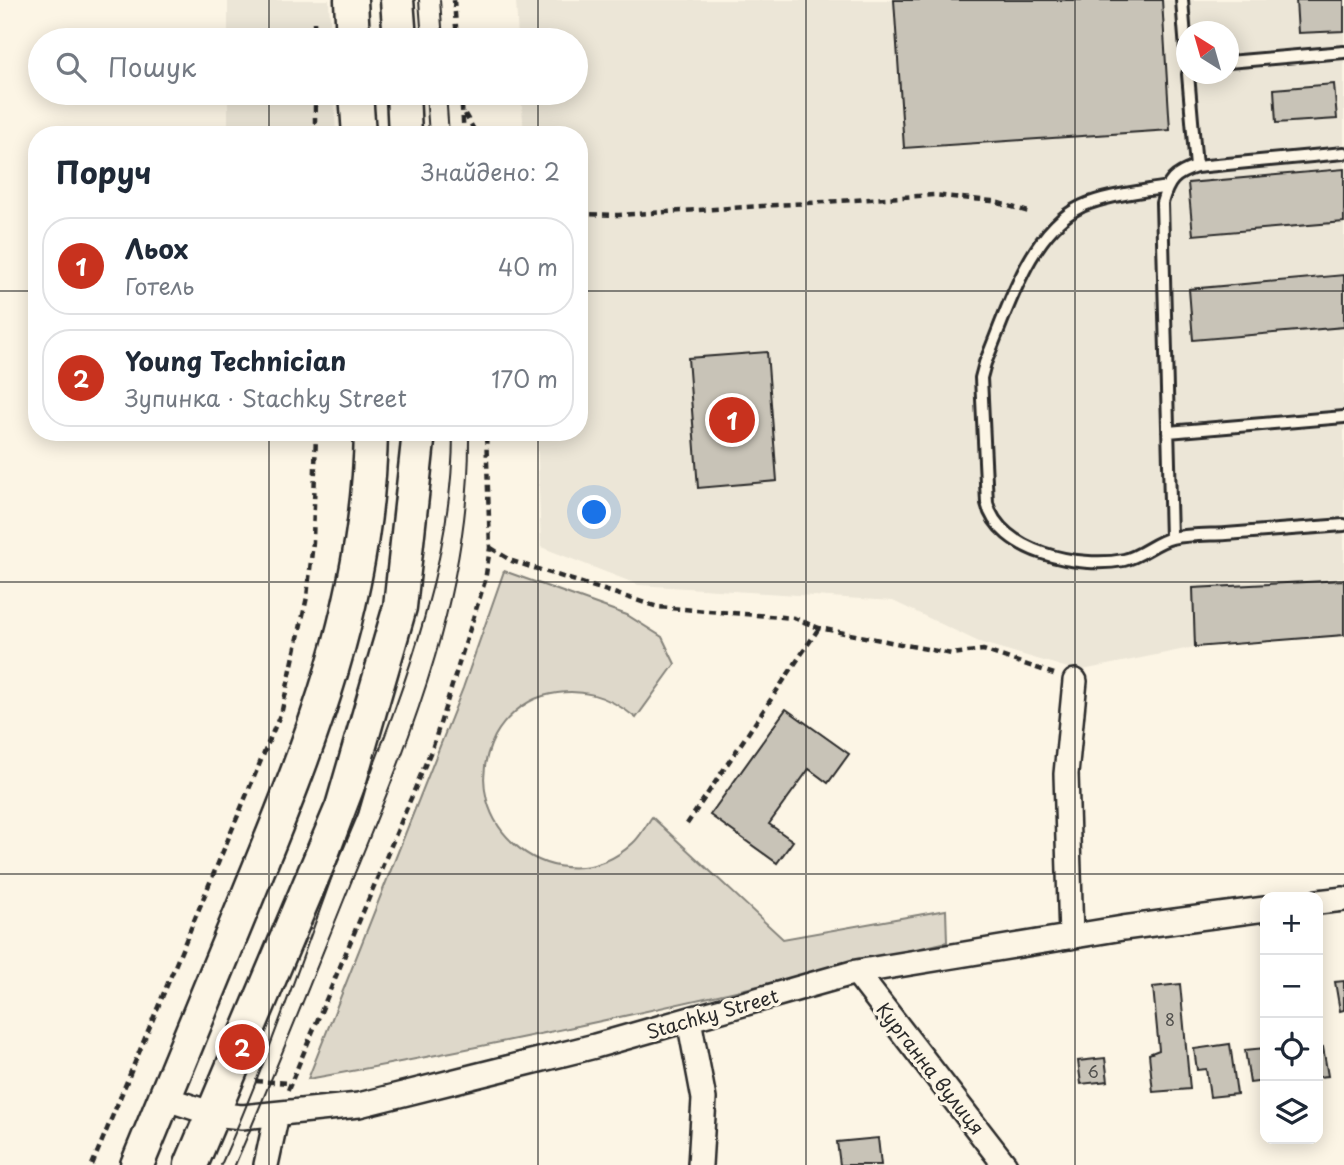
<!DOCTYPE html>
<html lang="uk">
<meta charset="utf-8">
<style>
body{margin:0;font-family:"Playpen Sans",sans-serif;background:#f6f6f7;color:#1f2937}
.controls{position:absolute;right:21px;bottom:21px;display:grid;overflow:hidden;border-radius:14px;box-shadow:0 4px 18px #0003}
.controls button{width:63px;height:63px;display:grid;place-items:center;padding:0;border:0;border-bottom:2px solid #e0e1e3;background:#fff;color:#1f2937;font:35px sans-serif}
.compass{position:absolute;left:1176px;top:21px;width:63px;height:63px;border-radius:50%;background:#fff;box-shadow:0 4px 18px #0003;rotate:323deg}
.you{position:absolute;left:595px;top:513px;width:24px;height:24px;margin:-18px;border:5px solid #fff;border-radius:50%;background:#1a73e8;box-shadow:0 0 0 10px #1a73e833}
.badge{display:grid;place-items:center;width:46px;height:46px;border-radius:50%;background:#c8321e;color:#fff;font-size:23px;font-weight:700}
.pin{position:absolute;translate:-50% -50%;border:4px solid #fff;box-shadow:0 2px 7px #0006}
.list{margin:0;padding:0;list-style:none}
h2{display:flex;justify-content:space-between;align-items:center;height:91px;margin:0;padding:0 28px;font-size:30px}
h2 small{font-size:23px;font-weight:400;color:#747a83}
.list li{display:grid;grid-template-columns:46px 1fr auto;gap:21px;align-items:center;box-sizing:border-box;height:98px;margin:0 14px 14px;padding:0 14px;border:2px solid #e0e1e3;border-radius:28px}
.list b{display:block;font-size:26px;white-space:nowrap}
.list p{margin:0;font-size:23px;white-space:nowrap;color:#747a83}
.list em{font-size:23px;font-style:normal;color:#747a83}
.icon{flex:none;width:38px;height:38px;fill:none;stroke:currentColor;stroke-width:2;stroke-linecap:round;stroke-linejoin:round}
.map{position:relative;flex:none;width:1344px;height:1165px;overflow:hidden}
.search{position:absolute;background:#fff;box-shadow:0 4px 18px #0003;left:28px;top:28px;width:560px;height:77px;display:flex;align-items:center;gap:18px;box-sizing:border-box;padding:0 24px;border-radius:38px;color:#747a83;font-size:26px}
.panel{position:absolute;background:#fff;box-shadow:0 4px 18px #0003;left:28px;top:126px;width:560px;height:315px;border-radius:28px}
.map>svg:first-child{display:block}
</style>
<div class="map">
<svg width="1344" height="1165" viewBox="0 0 1344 1165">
<rect width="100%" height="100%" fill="#fcf5e5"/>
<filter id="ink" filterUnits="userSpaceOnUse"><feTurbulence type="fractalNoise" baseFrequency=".0143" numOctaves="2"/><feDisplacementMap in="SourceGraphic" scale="14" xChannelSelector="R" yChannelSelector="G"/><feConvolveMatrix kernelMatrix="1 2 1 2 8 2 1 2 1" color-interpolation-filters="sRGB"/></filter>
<g filter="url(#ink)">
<!-- built -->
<path fill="#ece6d7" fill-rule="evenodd" d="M228,0H329L331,40H228Z
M516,0H1344V635L1195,647L1078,671L979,642L893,601L639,585L541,547L537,432H579V135H524L521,93H576V40H518ZM1186,32H1228V74H1186Z
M228,93H334L336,135H228Z"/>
<!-- green -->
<path fill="#ded8ca" stroke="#84827a" stroke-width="2" d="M504,571L627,615L662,637L675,664L636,718C608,695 579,686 543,696C523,702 505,718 495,736C449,825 560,911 633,843C641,836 646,825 652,817L783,939L946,910L947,942C735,992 523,1041 308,1079L463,688Z"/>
<!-- building -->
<path fill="#c8c3b7" stroke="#2b2b2b" stroke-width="2" d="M894,0H1162L1170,130L904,148Z
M1296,0H1344V31L1298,33Z
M1334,84L1337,119L1276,123L1274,89Z
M1344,169V222L1193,235L1188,183Z
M1344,275V327L1193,340L1189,289Z
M767,352L777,481L698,488L688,358Z
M1344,580V635L1195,647L1193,588Z
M786,709L849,754L828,783L809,769L769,824L793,841L777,863L710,815Z
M1344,981V1010L1340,1011L1335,982Z
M1180,984L1190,1089L1153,1092L1149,1054L1159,1050L1153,987Z
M1230,1044L1237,1094L1210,1097L1206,1069L1197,1070L1194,1049Z
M1323,1047L1328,1076L1318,1077V1048Z
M1265,1048V1081L1250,1083L1245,1050Z
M1105,1058L1108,1081L1081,1084L1078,1061Z
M878,1138L881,1165H840L837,1142Z"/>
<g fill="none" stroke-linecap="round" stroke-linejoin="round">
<!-- service casing -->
<g stroke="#2b2b2b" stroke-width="16">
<path id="service" d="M1182,0L1186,50
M1228,62L1344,52
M1188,74L1196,167
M1167,187C1140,192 1107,195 1082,206C1029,231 1007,312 985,363L981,378L987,503C999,552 1079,569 1124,560C1142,556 1155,542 1172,538C1189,534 1209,535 1226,534C1265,531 1305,528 1344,525
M1168,432L1344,417
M1171,538L1162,203C1168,181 1174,174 1196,167L1344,153"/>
</g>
<!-- minor casing -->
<g stroke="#2b2b2b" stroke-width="28">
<path id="minor" d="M1318,902L1344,899
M1071,937L1066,774L1075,681
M856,972L1005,1165
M689,1020L704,1099L700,1165
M164,1098L213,1114L242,1117L359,1105L595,1046L856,972L1123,928L1265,909
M266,1165L277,1114"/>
</g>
<!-- secondary casing -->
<g stroke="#2b2b2b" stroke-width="37">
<path id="secondary" d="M351,0L353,40
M397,0L400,40
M356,93L359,135
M403,93L405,135
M137,1165C174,1075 211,985 248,895C311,742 368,601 371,432
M191,1165L342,807L400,607L419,432"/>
</g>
<!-- path -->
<path stroke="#2b2b2b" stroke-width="4.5" stroke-dasharray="7 5" stroke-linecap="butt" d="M454,0L457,40
M314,22L315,40
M315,93V135
M461,93L464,135
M465,114L477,135
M579,214L619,215L934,195L992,201L1032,213
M491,548L512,561L658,607L794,618L819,628L952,654L983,650L1054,674
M687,824L819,628
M255,1081L291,1083
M288,1090L433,746L485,581L490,548L486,432
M92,1165L282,710L307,597L313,542L316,432"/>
<!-- service -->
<use href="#service" stroke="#fcf5e5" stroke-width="10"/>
<!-- minor -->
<use href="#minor" stroke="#fcf5e5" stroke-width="23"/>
<!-- secondary -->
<use href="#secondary" stroke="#fcf5e5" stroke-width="32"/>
<!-- tram -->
<path stroke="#2b2b2b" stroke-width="2" d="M419,0L422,40
M440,0L443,40
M426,93L429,135
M446,93L449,135
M221,1165C267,1062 303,955 342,849C392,715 453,578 453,432
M235,1165C275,1073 312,979 350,885C410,738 471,594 469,432"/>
</g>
</g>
<!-- grid -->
<path fill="none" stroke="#2b2b2b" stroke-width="2" stroke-opacity="0.55" d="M269,0V40M538,0V40M806,0V1165M1075,0V1165M269,93V135M538,93V135M0,291H37M579,291H1344M269,432V1165M538,432V1165M0,582H1344M0,874H1344"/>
<g text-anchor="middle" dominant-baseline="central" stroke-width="7" stroke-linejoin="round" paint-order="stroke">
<!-- number labels -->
<g font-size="16" fill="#52514e">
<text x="1170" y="1019">8</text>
<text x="1093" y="1071">6</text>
</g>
<!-- street labels -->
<g font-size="19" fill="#2b2b2b" stroke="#fcf5e5">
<text transform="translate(712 1013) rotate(-16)">Stachky Street</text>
<text transform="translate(931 1068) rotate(52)">Курганна вулиця</text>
</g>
</g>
</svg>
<div class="controls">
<button>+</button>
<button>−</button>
<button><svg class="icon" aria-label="locate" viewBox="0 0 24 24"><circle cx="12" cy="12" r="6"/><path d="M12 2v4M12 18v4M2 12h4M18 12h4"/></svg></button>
<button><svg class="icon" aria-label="layers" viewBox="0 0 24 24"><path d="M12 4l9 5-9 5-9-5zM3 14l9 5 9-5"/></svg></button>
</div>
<svg class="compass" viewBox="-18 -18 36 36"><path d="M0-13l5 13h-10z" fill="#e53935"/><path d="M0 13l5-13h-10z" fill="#747a83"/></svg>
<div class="you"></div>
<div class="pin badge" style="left:732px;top:420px">1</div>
<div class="pin badge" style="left:242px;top:1047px">2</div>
<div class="search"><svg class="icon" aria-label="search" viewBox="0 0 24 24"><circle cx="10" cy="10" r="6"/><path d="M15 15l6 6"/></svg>Пошук</div>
<section class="panel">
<h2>Поруч<small>Знайдено: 2</small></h2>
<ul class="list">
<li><span class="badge">1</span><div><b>Льох</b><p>Готель</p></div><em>40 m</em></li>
<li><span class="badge">2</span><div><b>Young Technician</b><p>Зупинка · Stachky Street</p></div><em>170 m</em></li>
</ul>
</section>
</div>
